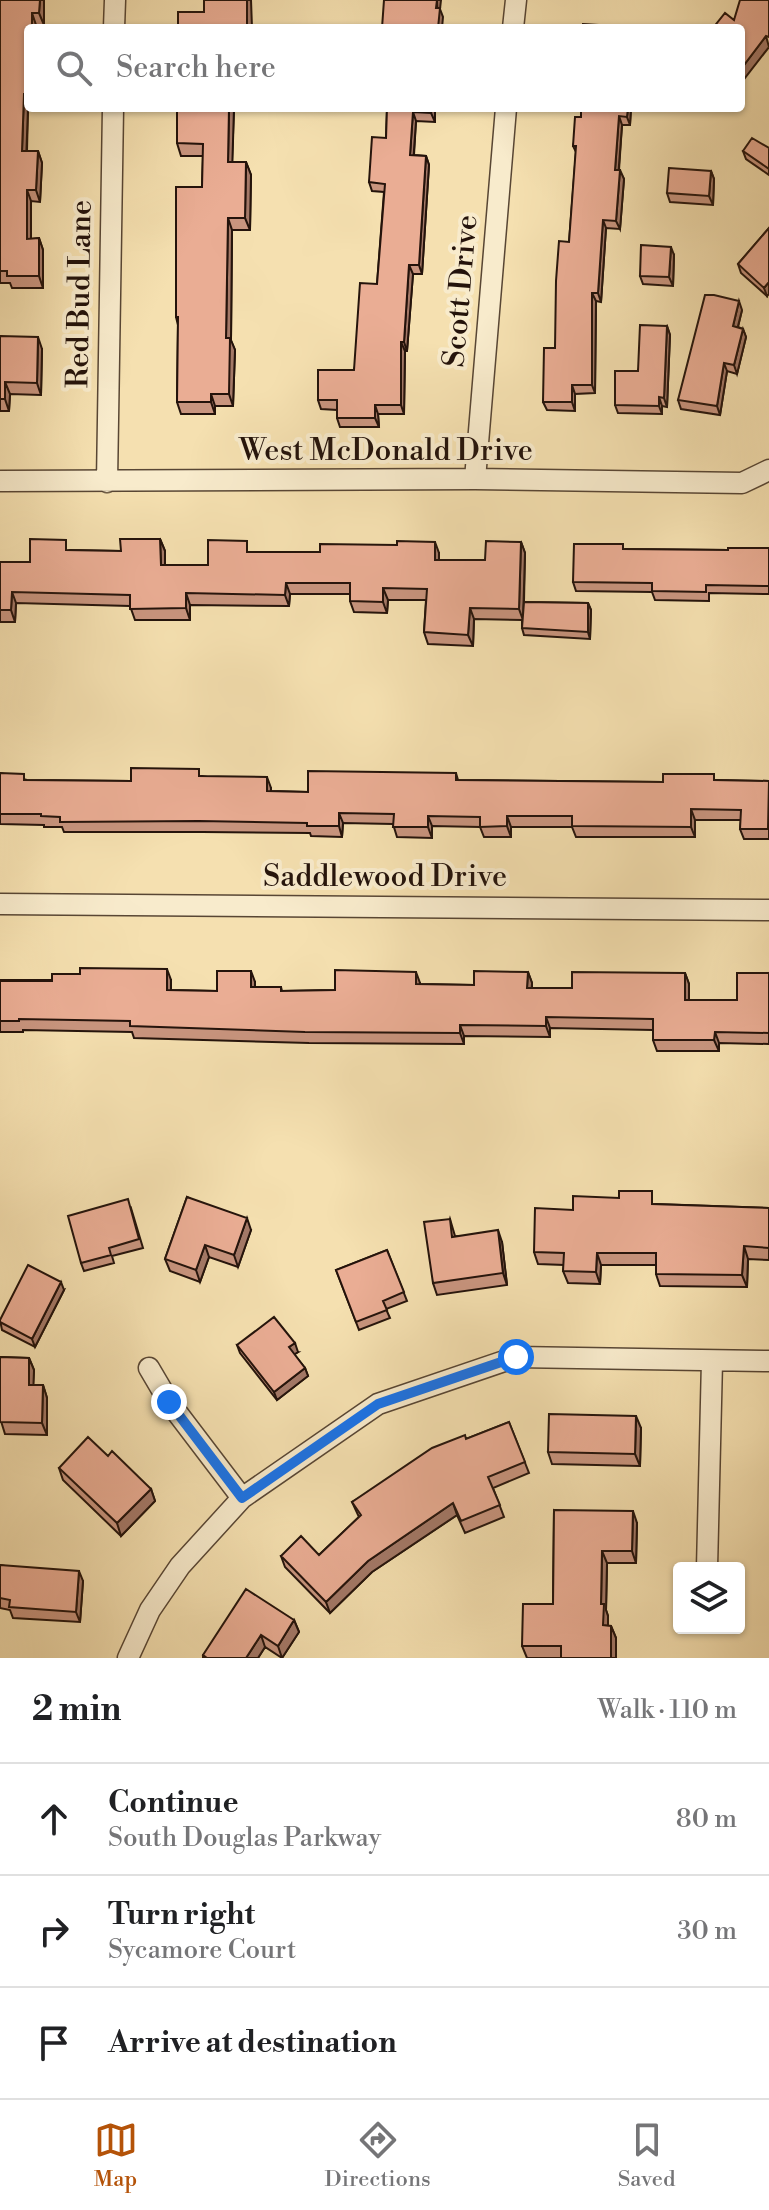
<!DOCTYPE html>
<meta charset="utf-8">
<style>
body{margin:0;font-family:"Libre Bodoni",serif;background:#f2f2f2;color:#202124}
.controls{position:absolute;right:24px;bottom:24px;display:grid;overflow:hidden;border-radius:8px;box-shadow:0 2px 6px #0004}
.controls button{width:72px;height:72px;display:grid;place-items:center;padding:0;border:0;border-bottom:2px solid #e0e0e0;background:#fff;color:#202124;font:40px sans-serif}
.stop{position:absolute;width:24px;height:24px;margin:-18px;border:6px solid #1a73e8;border-radius:50%;background:#fff}
.stop.end{background:#1a73e8;border-color:#fff;box-shadow:0 2px 8px #0008}
.list{margin:0;padding:0;list-style:none}
h2{display:flex;justify-content:space-between;align-items:center;height:104px;margin:0;padding:0 32px;font-size:34px}
h2 small{font-size:26px;font-weight:400;color:#757577}
.list li{display:grid;grid-template-columns:52px 1fr auto;gap:24px;align-items:center;box-sizing:border-box;height:112px;padding:0 32px;border-top:2px solid #e0e0e0}
.list b{display:block;font-size:30px;white-space:nowrap}
.list p{margin:0;font-size:26px;white-space:nowrap;color:#757577}
.list em{font-size:26px;font-style:normal;color:#757577}
.icon{flex:none;width:44px;height:44px;fill:none;stroke:currentColor;stroke-width:2;stroke-linecap:round;stroke-linejoin:round}
.map{position:relative;flex:none;width:769px;height:1658px;overflow:hidden}
.search{position:absolute;background:#fff;box-shadow:0 2px 6px #0004;left:24px;right:24px;top:24px;height:88px;display:flex;align-items:center;gap:20px;box-sizing:border-box;padding:0 28px;border-radius:8px;color:#757577;font-size:30px}
.sheet{height:440px;background:#fff}
nav{display:flex;justify-content:space-around;align-items:center;box-sizing:border-box;height:112px;border-top:2px solid #e0e0e0;background:#fff;font-size:22px;color:#757577}
nav a{display:grid;justify-items:center;gap:4px}
nav .on{color:#b45309}
.map>svg:first-child{display:block}
</style>
<div class="map">
<svg width="769" height="1658" viewBox="0 0 769 1658">
<rect width="100%" height="100%" fill="#f5e0b0"/>
<filter id="stains"><feTurbulence type="fractalNoise" baseFrequency=".0025" numOctaves="4"/><feColorMatrix values="0 0 0 0 .2 0 0 0 0 .09 0 0 0 0 .02 0 0 0 .5 -.17"/></filter>
<radialGradient id="worn" r=".72"><stop offset=".6" stop-color="#630" stop-opacity="0"/><stop offset="1" stop-color="#630" stop-opacity=".3"/></radialGradient>
<g fill="none" stroke-linecap="round" stroke-linejoin="round">
<!-- street casing -->
<g stroke="#584634" stroke-width="23">
<path id="street" d="M114,28L115,0
M513,28L516,0
M475,479L506,108
M0,481L475,479L742,483L769,470
M107,482L113,108
M0,904L769,910
M149,1368L169,1402L242,1498
M707,1568L712,1361
M128,1658L150,1610L180,1566L242,1498L378,1404L516,1357L769,1361"/>
</g>
<!-- street -->
<use href="#street" stroke="#f8ebcc" stroke-width="20"/>
</g>
<!-- wall -->
<path fill="#c9957f" stroke="#24130b" stroke-width="2" d="M0,0H44V25H36L28,28V108L27,151H38L42,163L40,202L31,201V239L39,238L43,250V288H12L10,283H0Z
M177,108H234L232,162H246L251,175L250,230H232L231,341L235,350L233,406H215V414H181L177,402L178,325L176,317L202,187L203,156H181L177,143Z
M387,108H435V122L416,121L414,155L426,156L429,165L422,274H413L407,351H405L404,414H378L379,427H340L337,418V410L321,409L318,400L354,370L377,284L384,192L372,191L369,182L386,138Z
M631,108L630,125H622L619,170L624,179L620,229L606,228L601,302L596,301L595,393L575,394V411L547,410L543,402L555,348L569,242L576,152L573,146L581,117Z
M769,148V175L746,159L743,151Z
M711,171L714,179L713,205L670,202L667,193Z
M769,228L767,296L741,273L738,264Z
M674,255L673,286L643,284L640,276Z
M742,310L738,327L743,329L746,337L737,374L727,371L720,415L681,409L678,400Z
M667,326L670,335L667,407L662,406V414L618,413L615,405Z
M0,336L42,349L41,395L10,394L9,411H0Z
M160,539L165,551V565H208L251,552L439,553V560H485L521,542L525,553L524,602L588,603L591,610L590,639L524,635L522,628V620L474,619L473,646L428,644L424,632L426,600H388L387,613L354,612L350,601V594H290L289,606L190,605V620H135L130,606L16,603L15,622H0V562H30L70,550L121,551Z
M769,548V594L709,593V601L655,600L652,592L576,591L573,582L625,549L728,550Z
M0,773L27,780L131,781L202,776L271,788V791L308,792L456,773L458,780L663,782L716,780L769,781V839H744L740,829L741,820H695V837H576L572,827H511V837H484L480,827L432,826V838L397,837L393,824L343,823L342,837L311,836L310,833L202,832H64L62,827H44V825L0,824Z
M528,972L532,983V988H572L685,973L689,984V1000H737L769,973V1044L719,1043V1051H657L653,1040V1030L550,1028V1037L464,1036V1044L309,1043L134,1038L132,1032L23,1030V1032H0V980H171V990L217,991L255,982V987H281L282,991L335,990L420,983V984L474,985Z
M187,1197L251,1230L238,1267L209,1257L200,1282L170,1271L165,1259Z
M656,1204L769,1208V1260L748,1259L747,1287L660,1286L656,1274V1265H601L600,1284L568,1283L563,1271L564,1265L538,1264L534,1252L573,1210Z
M131,1208L143,1248L112,1256L114,1263L84,1271L81,1263Z
M450,1219L455,1236L502,1242L507,1285L437,1295L433,1283Z
M387,1250L407,1301L386,1309L390,1318L359,1330L336,1270Z
M64,1290L35,1347L2,1330L0,1320Z
M237,1345L298,1352L294,1354L305,1368L308,1376L277,1400L240,1353Z
M0,1357L29,1358L34,1370L33,1385H43L47,1398V1435L5,1434L0,1418Z
M509,1422L529,1473L493,1488L504,1517L465,1533L457,1515L372,1572L330,1613L285,1567L281,1556L319,1555L359,1517L352,1502L466,1439Z
M641,1428L640,1466L552,1464L548,1452Z
M108,1456L151,1489L155,1501L121,1536L63,1480L59,1468Z
M554,1510L637,1523L636,1563H607L606,1610L608,1616V1626H611L616,1638V1658H527L522,1646L553,1604Z
M0,1565L83,1581L80,1622L13,1618L10,1610L0,1608Z
M294,1620L299,1632L282,1658L265,1647L258,1658H203V1655Z"/>
<!-- shaded-wall -->
<path fill="#a47968" stroke="#24130b" stroke-width="2" d="M40,0H44V25L39,13Z
M247,0H251L252,28H247Z
M437,0H441L440,9L443,17L442,28H438Z
M32,13L36,25V28H32Z
M766,36L769,47L741,83V69Z
M24,94L28,108L26,162L22,151Z
M229,108H234L232,174L228,162Z
M432,108H435V122L431,113Z
M628,108H631L630,125L627,117Z
M413,112L416,121L413,164L410,155Z
M619,116L622,125L618,178L615,170Z
M38,151L42,163L40,202L36,190Z
M426,156L429,165L422,274L419,265Z
M246,162L251,175L250,230L245,218Z
M620,170L624,179L620,229L616,221Z
M711,171L714,179L713,205L709,196Z
M27,190L31,201V250L27,239Z
M228,218L232,230L231,340L235,350L233,406L229,394L226,338Z
M603,220L606,228L601,302L598,293Z
M39,238L43,250V288L39,276Z
M671,247L674,255L673,286L669,277Z
M409,265L413,274L407,351L404,342Z
M769,282V294L767,296L764,288Z
M592,293L596,301L595,393L592,385Z
M739,301L742,310L736,334L733,326Z
M667,326L670,335L667,407L664,398Z
M743,329L746,337L737,374L734,365Z
M38,337L42,349L41,395L37,383Z
M401,342L405,351L404,414L401,405Z
M724,363L727,371L720,415L717,406Z
M5,382L10,394L9,411L5,399Z
M572,385L575,394V411L572,402Z
M211,394L215,406V414L211,402Z
M659,397L662,406V414L659,406Z
M375,405L378,414L379,427L375,418Z
M160,539L165,551V577L161,565Z
M435,542L439,553V571L435,560Z
M521,542L525,553L523,620L519,609Z
M286,583L290,594L289,606L285,595Z
M383,588L388,600L387,613L383,602Z
M12,592L16,603L15,622L11,610Z
M186,593L190,605V620L186,608Z
M588,603L591,610L590,639L588,632Z
M470,608L474,619L473,646L468,635Z
M267,777L271,788V801L267,791Z
M691,809L695,820V837L691,827Z
M339,813L343,823L342,837L339,826Z
M428,816L432,826V838L428,827Z
M507,816L511,827V837L507,826Z
M167,969L171,980V1001L167,990Z
M251,971L255,982V998L251,987Z
M416,972L420,983V995L416,984Z
M528,972L532,983L531,999L527,988Z
M685,973L689,984V1011L685,1000Z
M546,1017L550,1028V1037L546,1026Z
M460,1025L464,1036V1044L460,1033Z
M715,1032L719,1043V1051L714,1040Z
M247,1218L251,1230L238,1267L234,1255Z
M498,1230L502,1242L507,1285L503,1273Z
M205,1245L209,1257L200,1282L196,1270Z
M744,1246L748,1259L747,1287L742,1275Z
M597,1253L601,1265L600,1284L596,1272Z
M61,1282L64,1290L35,1347L32,1339Z
M295,1343L298,1352L292,1356L289,1347Z
M29,1358L34,1370L33,1397L29,1385Z
M305,1368L308,1376L277,1400L274,1392Z
M43,1385L47,1398V1435L42,1423Z
M636,1416L641,1428L640,1466L635,1454Z
M151,1489L155,1501L121,1536L117,1523Z
M453,1503L457,1515L372,1572L330,1613L326,1602L368,1561Z
M633,1511L637,1523L636,1563L632,1551Z
M602,1551L607,1563L606,1610L608,1616V1638L603,1625L601,1604Z
M79,1571L83,1581L80,1622L76,1612Z
M294,1620L299,1632L282,1658L278,1646Z
M611,1626L616,1638V1658H611Z
M261,1635L265,1647L258,1658H246Z"/>
<!-- building -->
<path fill="#eaad94" stroke="#24130b" stroke-width="2" d="M0,0H40L39,13H32V28H28V94H24L22,151H38L36,190H27V239L39,238V276H7V271H0Z
M204,0H247V28H178V12H204Z
M384,0H437L436,8H440L438,28H382Z
M740,0H769V37L766,36L741,69V28H713L725,13L734,20Z
M583,24L647,28H583Z
M177,108H229L228,162H246L245,218H228L226,338H230L229,394H211V402H177L178,317H176V187H202L203,144L177,143Z
M387,108H432L431,113L413,112L410,155L426,156L419,265H409L404,342H401V405H375V418H337V400H318V370H354L360,283L377,284L385,184L369,182L372,137L386,138Z
M581,108H628L627,117L619,116L615,170H620L616,221L603,220L598,293H592V385H572V402H543L544,348H555L556,281L559,241L569,242L576,146H573L575,117H581Z
M752,138L769,148V169L743,151Z
M669,168L711,171L709,196L667,193Z
M769,228V282L764,288L738,264Z
M641,245L671,247L669,277L640,276Z
M705,295H714L739,301L733,326L743,329L734,365L724,363L717,406L678,400Z
M640,325L667,326L664,398L659,397V406L615,405V371H638Z
M0,336L38,337L37,383L5,382V399H0Z
M30,539L66,540V550L121,551L120,539H160L161,565H208V540L247,541V552H320V544L397,545V541L435,542V560H485L486,541L521,542L519,609L470,608L468,635L424,632L427,589L383,588V602L350,601V583H286L285,595L186,593V608L130,609V595L12,592L11,610H0V562H30Z
M574,544H623V549L728,550V548H769V586L706,585V592L652,591V583L573,582Z
M524,602L588,603V632L522,628Z
M131,768L199,769V776L267,777V791L308,792V771L456,773V780L663,782V774H714V780L769,781L768,829H740L741,810L691,809V827L572,826V816H507V826L480,827V817L428,816V827H393L394,814L339,813V826H307V823L199,821L60,822V817L41,816V814H0V773L24,774V780L131,781Z
M80,968L167,969V990L217,991V971H251V987H281V991L335,990V970L416,972V984L474,985V971L528,972L527,988H572V972L685,973V1000H737V973H769V1033L715,1032L714,1040H653V1019L546,1017V1026L460,1025V1033L305,1032L130,1026V1021L19,1019V1021H0V981H52V974H80Z
M619,1191H652V1204L769,1208V1248L744,1246L742,1275L656,1274V1253H597L596,1272L563,1271L564,1253L534,1252L535,1208L573,1210V1196L619,1198Z
M187,1197L247,1218L234,1255L205,1245L196,1270L165,1259Z
M128,1199L139,1239L109,1248L111,1255L81,1263L68,1216Z
M450,1219L452,1237L498,1230L503,1273L433,1283L424,1222Z
M387,1250L404,1292L383,1301L387,1310L356,1322L336,1270Z
M28,1265L61,1282L32,1339L0,1322V1320Z
M274,1317L295,1343L289,1347L305,1368L274,1392L237,1345Z
M0,1357L29,1358V1385H43L42,1423L0,1422Z
M549,1414L636,1416L635,1454L548,1452Z
M509,1422L525,1462L488,1477L500,1505L461,1521L453,1503L368,1561L326,1602L281,1556L301,1536L319,1555L361,1515L352,1502L432,1448L465,1435L466,1439Z
M88,1437L108,1456L112,1451L151,1489L117,1523L59,1468Z
M554,1510L633,1511L632,1551H602L601,1604H604L603,1625L611,1626V1658H561V1646H522L523,1604H553Z
M0,1565L79,1571L76,1612L9,1607L10,1600L0,1598Z
M246,1589L294,1620L278,1646L261,1635L246,1658H207L203,1655Z"/>
<g fill="none" stroke-linecap="round" stroke-linejoin="round">
<!-- route -->
<path stroke="#1a73e8" stroke-width="10" d="M169,1402L242,1498L378,1404L516,1357"/>
</g>
<g text-anchor="middle" dominant-baseline="central" stroke-width="8" stroke-linejoin="round" paint-order="stroke">
<!-- street labels -->
<g font-size="30" fill="#24130b" stroke="#f8ebcc">
<text transform="translate(461 291) rotate(-85)">Scott Drive</text>
<text transform="translate(80 294) rotate(-89)">Red Bud Lane</text>
<text x="386" y="451">West McDonald Drive</text>
<text x="385" y="877">Saddlewood Drive</text>
</g>
</g>
<rect width="100%" height="100%" filter="url(#stains)"/>
<rect width="100%" height="100%" fill="url(#worn)"/>
</svg>
<div class="controls">
<button><svg class="icon" aria-label="layers" viewBox="0 0 24 24"><path d="M12 4l9 5-9 5-9-5zM3 14l9 5 9-5"/></svg></button>
</div>
<div class="stop" style="left:516px;top:1357px"></div>
<div class="stop end" style="left:169px;top:1402px"></div>
<div class="search"><svg class="icon" aria-label="search" viewBox="0 0 24 24"><circle cx="10" cy="10" r="6"/><path d="M15 15l6 6"/></svg>Search here</div>
</div>
<section class="sheet">
<h2>2 min<small>Walk · 110 m</small></h2>
<ul class="list">
<li><svg class="icon" aria-label="ahead" viewBox="0 0 24 24"><path d="M12 20V5M6 11l6-6 6 6"/></svg><div><b>Continue</b><p>South Douglas Parkway</p></div><em>80 m</em></li>
<li><svg class="icon" aria-label="right" viewBox="0 0 24 24"><path d="M7 20v-9h11M14 6l5 5-5 5"/></svg><div><b>Turn right</b><p>Sycamore Court</p></div><em>30 m</em></li>
<li><svg class="icon" aria-label="arrive" viewBox="0 0 24 24"><path d="M6 21V4h12l-3 4 3 4H6"/></svg><div><b>Arrive at destination</b></div></li>
</ul>
</section>
<nav>
<a class="on"><svg class="icon" aria-label="map" viewBox="0 0 24 24"><path d="M3 6l6-2 6 2 6-2v14l-6 2-6-2-6 2zM9 4v14M15 6v14"/></svg>Map</a>
<a><svg class="icon" aria-label="directions" viewBox="0 0 24 24"><path d="M12 3l9 9-9 9-9-9zM9 14v-3h6M13 9l2 2-2 2"/></svg>Directions</a>
<a><svg class="icon" aria-label="saved" viewBox="0 0 24 24"><path d="M7 4h10v16l-5-4-5 4z"/></svg>Saved</a>
</nav>
